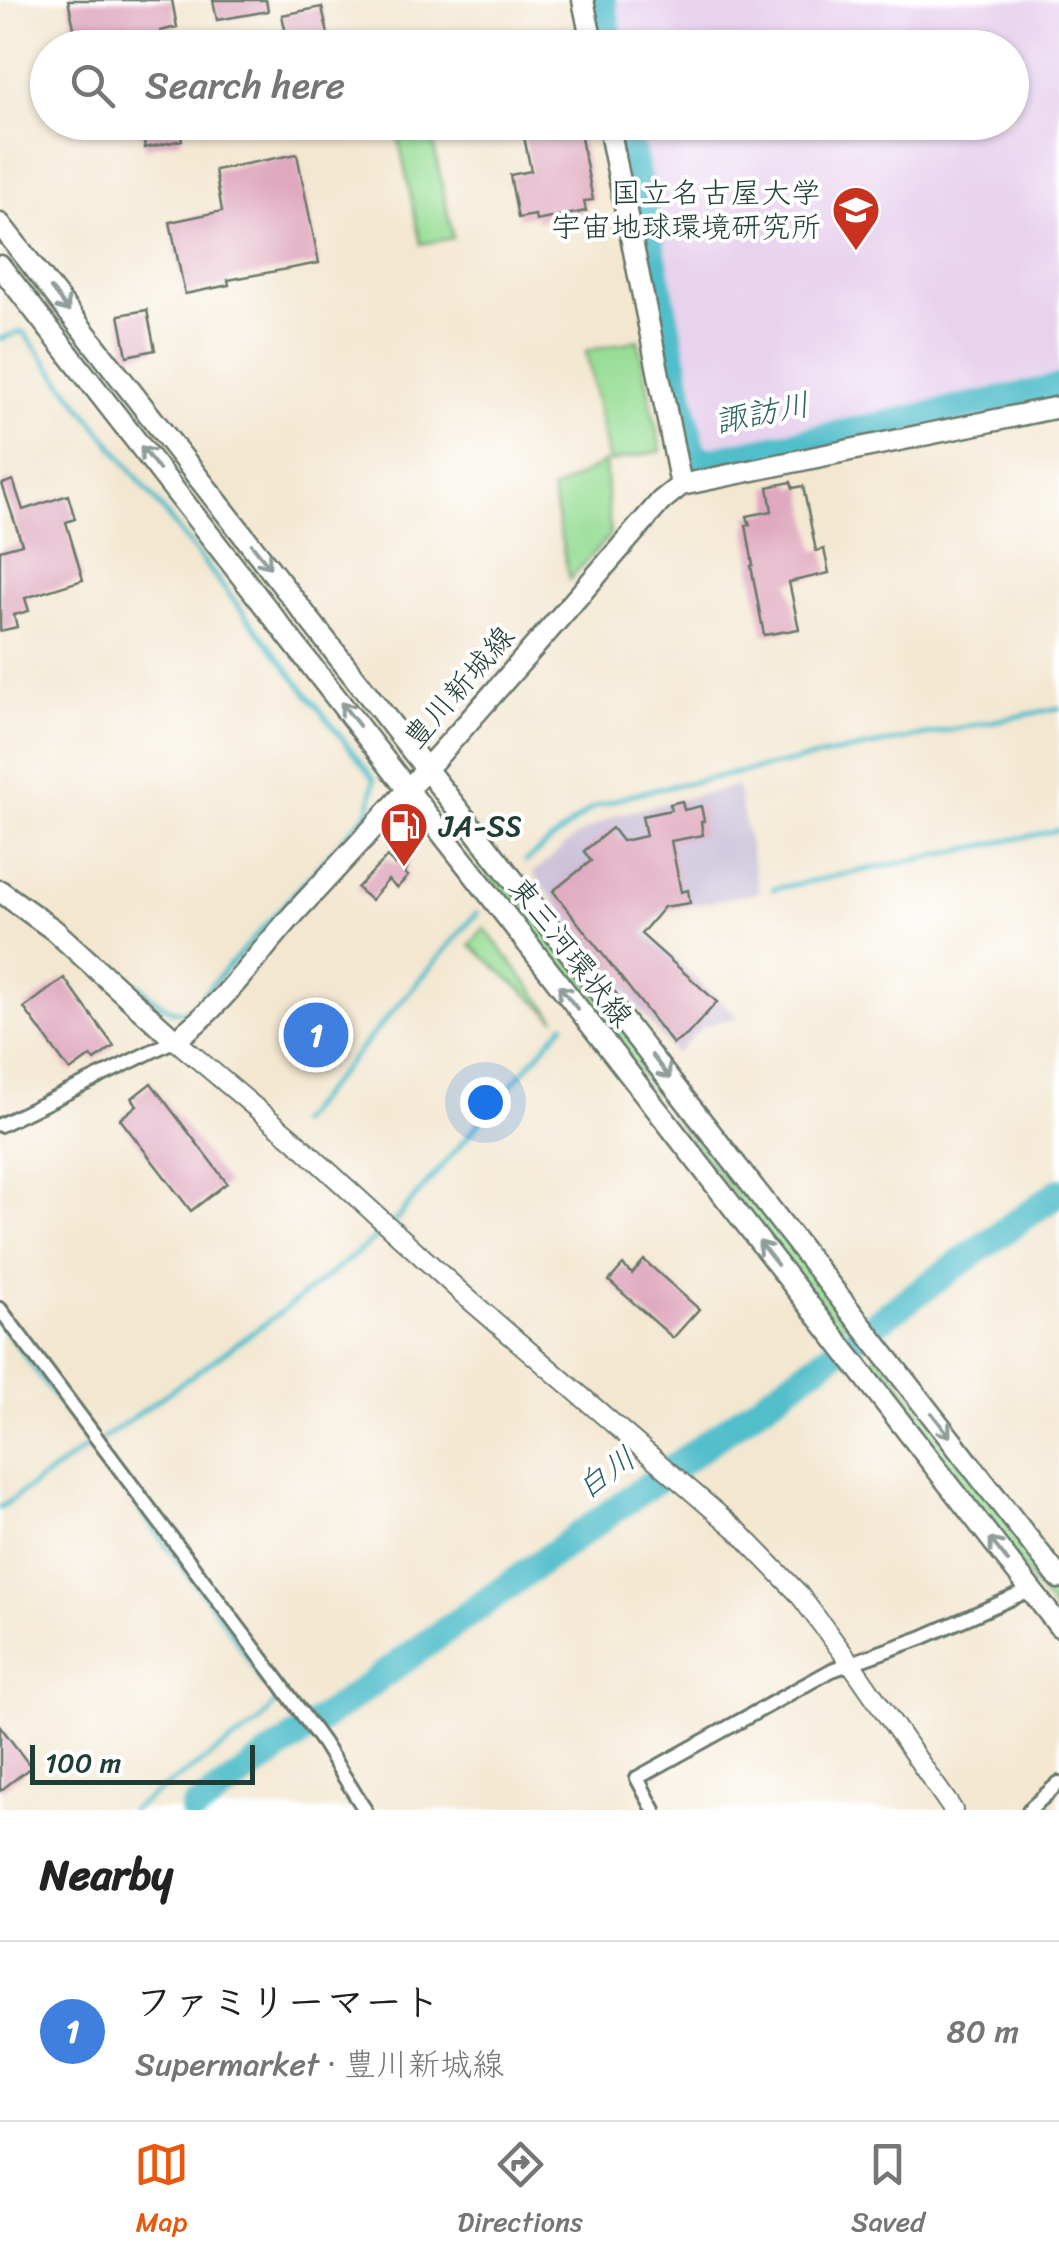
<!DOCTYPE html>
<meta charset="utf-8">
<style>
body{margin:0;font-family:Sriracha,"Klee One",sans-serif;background:#f6f6f6;color:#222}
.scale{position:absolute;left:30px;bottom:25px;width:225px;box-sizing:border-box;padding-left:10px;border:5px solid #1f3d34;border-top:0;font-size:28px;line-height:35px;white-space:nowrap;color:#1f3d34;-webkit-text-stroke:8px #fff;paint-order:stroke}
.you{position:absolute;left:485px;top:1102px;width:35px;height:35px;margin:-25px;border:8px solid #fff;border-radius:50%;background:#1a73e8;box-shadow:0 0 0 15px #1a73e833}
.badge{display:grid;place-items:center;width:65px;height:65px;border-radius:50%;background:#ea580c;color:#fff;font-size:32px;font-weight:700}
.pin{position:absolute;translate:-50% -50%;border:5px solid #fff;box-shadow:0 2px 10px #0006}
.list{margin:0;padding:0;list-style:none}
h2{display:flex;justify-content:space-between;align-items:center;height:130px;margin:0;padding:0 40px;font-size:42px}
h2 small{font-size:32px;font-weight:400;color:#767676}
.list li{display:grid;grid-template-columns:65px 1fr auto;gap:30px;align-items:center;box-sizing:border-box;height:180px;padding:0 40px;border-top:2px solid #e0e0e0}
.list b{display:block;font-size:38px;white-space:nowrap}
.list p{margin:0;font-size:32px;white-space:nowrap;color:#767676}
.list em{font-size:32px;font-style:normal;color:#767676}
.icon{flex:none;width:55px;height:55px;fill:none;stroke:currentColor;stroke-width:2;stroke-linecap:round;stroke-linejoin:round}
.map{position:relative;flex:none;width:1059px;height:1810px;overflow:hidden}
.search{position:absolute;background:#fff;box-shadow:0 2px 8px #0004;left:30px;right:30px;top:30px;height:110px;display:flex;align-items:center;gap:25px;box-sizing:border-box;padding:0 35px;border-radius:55px;color:#767676;font-size:38px}
.sheet{height:310px;background:#fff}
nav{display:flex;justify-content:space-around;align-items:center;box-sizing:border-box;height:140px;border-top:2px solid #e0e0e0;background:#fff;font-size:28px;color:#767676}
nav a{display:grid;justify-items:center;gap:5px}
nav .on{color:#ea580c}
.map>svg:first-child{display:block}
</style>
<div class="map">
<svg width="1059" height="1810" viewBox="0 0 1059 1810">
<rect width="100%" height="100%" fill="#fff"/>
<filter id="ink" filterUnits="userSpaceOnUse"><feTurbulence type="fractalNoise" baseFrequency=".01" numOctaves="2"/><feDisplacementMap in="SourceGraphic" scale="20" xChannelSelector="R" yChannelSelector="G"/><feConvolveMatrix kernelMatrix="1 2 1 2 8 2 1 2 1" color-interpolation-filters="sRGB"/></filter>
<filter id="wash" filterUnits="userSpaceOnUse"><feTurbulence type="fractalNoise" baseFrequency=".0048" numOctaves="4" result="noise"/><feDisplacementMap in="SourceGraphic" scale="40" xChannelSelector="R" yChannelSelector="G"/><feGaussianBlur stdDeviation="2.25" result="paint"/><feColorMatrix in="noise" values="0 0 0 0 0 0 0 0 0 0 0 0 0 0 0 0 0 1.4 0 .05"/><feComposite in="paint" operator="in"/></filter>
<g filter="url(#wash)">
<rect width="100%" height="100%" fill="#f3e7d0"/>
<!-- built -->
<path fill="#e8d2ee" d="M601,0H1059V382L706,456L698,452L627,123L1012,122V48L611,47Z"/>
<!-- industrial -->
<path fill="#c9bfd7" d="M737,786L759,892L664,911L645,933L738,1017L703,1026L675,1054L533,873L578,835L616,815Z"/>
<!-- green -->
<path fill="#99de97" stroke="#5c8e66" stroke-width="2.5" d="M417,122L429,123L453,238L421,244L396,127Z
M638,340L661,451L609,462L586,351Z
M605,462L610,535L569,580L552,491Z
M453,808L849,1318L836,1329L443,817Z
M484,928L556,1019L470,945Z
M879,1355L1036,1555L1059,1590V1617L863,1364Z"/>
<g fill="none" stroke-linecap="round" stroke-linejoin="round">
<!-- stream -->
<path stroke="#51becb" stroke-width="5" d="M0,339L22,331L374,779L370,809L190,1009C170,1019 153,997 139,985
M526,861L592,808L633,794L1059,708
M773,889L1059,830
M297,1123L477,913
M394,1222L564,1024
M0,1323L234,1636L263,1684
M103,1439L288,1307L386,1230
M0,1508L91,1444
M131,1810L258,1724L280,1697"/>
<!-- river -->
<path stroke="#51becb" stroke-width="28" d="M602,0L611,48
M626,122L691,448L697,458L711,461L1059,388
M194,1810L1059,1192"/>
</g>
<g id="blocks">
<!-- building -->
<path fill="#dfa8be" d="M68,0H172L177,27L160,31L163,48L78,46Z
M213,0H266L268,11L217,20Z
M322,7L331,48H289L282,15Z
M140,122H178L182,140L145,148Z
M521,122H578L593,200L584,201L586,211L536,221L535,215L518,218L510,175L531,171Z
M297,154L319,263L228,280L229,285L185,294L170,222L222,211L215,170Z
M147,310L155,350L127,356L119,315Z
M13,480L23,510L68,495L75,519L66,522L83,580L25,598L29,611L14,615L17,627L0,631V550L22,544L2,484Z
M791,482L793,488L803,486L816,551L824,549L829,573L789,582L799,629L764,635L751,566L753,565L746,525H750L747,516L772,511L768,487Z
M682,801L684,810L701,806L704,821L701,822L703,835L671,841L681,892L688,890L690,903L664,907L641,934L717,1002L687,1035L673,1044L553,891L591,861L584,851L612,828L622,841L646,836L642,816L671,810L670,804Z
M405,840L416,844L405,874L408,876L397,888L388,880L371,900L357,888L387,857L395,865Z
M64,978L114,1046L95,1060L91,1056L70,1071L24,1008Z
M308,1011L341,1041L324,1060L291,1030Z
M151,1083L227,1183L191,1211L120,1119L137,1105L132,1098Z
M644,1260L699,1309L673,1338L609,1281L623,1265L632,1274Z
M0,1726L31,1767L0,1791Z"/>
</g>
</g>
<g filter="url(#ink)">
<use href="#blocks" fill-opacity="0" stroke="#69786b" stroke-width="2.5"/>
<g fill="none" stroke-linecap="round" stroke-linejoin="round">
<!-- street casing -->
<g stroke="#69786b" stroke-width="18">
<path id="street" d="M0,1125L175,1040
M0,1309L280,1683L323,1743L365,1810
M654,1810L637,1778L832,1670L921,1638L1030,1590
M1029,1810L1059,1783"/>
</g>
<!-- secondary casing -->
<g stroke="#69786b" stroke-width="22">
<path id="secondary" d="M175,1040L294,1140L465,1296L738,1531L798,1593L852,1665L953,1810"/>
</g>
<!-- primary casing -->
<g stroke="#69786b" stroke-width="25">
<path id="primary" d="M583,0L593,48
M608,122L681,485
M0,224L1059,1578
M0,266L1059,1626
M0,891L54,930L175,1040C225,1004 259,951 300,907C424,775 542,638 661,501L681,485L1059,407"/>
</g>
<!-- street -->
<use href="#street" stroke="#fff" stroke-width="12"/>
<!-- secondary -->
<use href="#secondary" stroke="#fff" stroke-width="18"/>
<!-- primary -->
<use href="#primary" stroke="#fff" stroke-width="20"/>
</g>
<!-- one-way arrows -->
<defs><path id="oneway-shaft" d="M-6 0H5M1.5-3L5.5 0L1.5 3" fill="none" stroke-width="1.6" stroke-linecap="round" stroke-linejoin="round" transform="scale(2.5)"/></defs>
<g stroke="#8f9e9a">
<use href="#oneway-shaft" transform="translate(60 300) rotate(52)"/>
<use href="#oneway-shaft" transform="translate(150 458) rotate(-128)"/>
<use href="#oneway-shaft" transform="translate(261 556) rotate(52)"/>
<use href="#oneway-shaft" transform="translate(350 714) rotate(-128)"/>
<use href="#oneway-shaft" transform="translate(568 997) rotate(-128)"/>
<use href="#oneway-shaft" transform="translate(661 1067) rotate(52)"/>
<use href="#oneway-shaft" transform="translate(768 1253) rotate(-128)"/>
<use href="#oneway-shaft" transform="translate(941 1425) rotate(52)"/>
<use href="#oneway-shaft" transform="translate(999 1550) rotate(-128)"/>
</g>
</g>
<!-- icons -->
<defs>
<g id="university-pin" transform="scale(2.5)"><path d="M0 17L-7.5 6A9.5 9.5 0 1 1 7.5 6Z" fill="#c8321e" stroke="#fff"/><path d="M0-5L7-2L0 1L-7-2ZM-4 1L0 2.5L4 1V4Q0 6-4 4Z" fill="#fff"/></g>
<g id="fuel-pin" transform="scale(2.5)"><path d="M0 17L-7.5 6A9.5 9.5 0 1 1 7.5 6Z" fill="#c8321e" stroke="#fff"/><path d="M-5.5-6h7V0h2V4h1.3V-2.5L3-4.5l.8-.8L6-3V5H2.5V1h-1V6h-7ZM-4.2-4.7v3.2H.2V-4.7Z" fill="#fff"/></g>
</defs>
<g fill-rule="evenodd">
<use href="#university-pin" x="856" y="210"/>
<use href="#fuel-pin" x="404" y="826"/>
</g>
<g text-anchor="middle" dominant-baseline="central" stroke-width="8" stroke-linejoin="round" paint-order="stroke">
<!-- poi labels -->
<g font-size="30" fill="#1f3d34" stroke="#fff" text-anchor="end">
<text x="821" y="193">国立名古屋大学<tspan x="821" dy="34">宇宙地球環境研究所</tspan></text>
<text x="439" y="826" text-anchor="start">JA-SS</text>
</g>
<!-- street labels -->
<g font-size="30" fill="#1f3d34" stroke="#fff">
<text transform="translate(459 687) rotate(-49)">豊川新城線</text>
<text transform="translate(571 952) rotate(52)">東三河環状線</text>
</g>
<!-- water labels -->
<g font-size="32" font-style="italic" fill="#2e6461" stroke="#fff">
<text transform="translate(762 413) rotate(-11)">諏訪川</text>
<text transform="translate(606 1473) rotate(-36)">白川</text>
</g>
</g>
</svg>
<div class="scale">100 m</div>
<div class="you"></div>
<div class="pin badge" style="left:316px;top:1035px;background:#3f7fe0">1</div>
<div class="search"><svg class="icon" aria-label="search" viewBox="0 0 24 24"><circle cx="10" cy="10" r="6"/><path d="M15 15l6 6"/></svg>Search here</div>
</div>
<section class="sheet">
<h2>Nearby<small></small></h2>
<ul class="list">
<li><span class="badge" style="background:#3f7fe0">1</span><div><b>ファミリーマート</b><p>Supermarket · 豊川新城線</p></div><em>80 m</em></li>
</ul>
</section>
<nav>
<a class="on"><svg class="icon" aria-label="map" viewBox="0 0 24 24"><path d="M3 6l6-2 6 2 6-2v14l-6 2-6-2-6 2zM9 4v14M15 6v14"/></svg>Map</a>
<a><svg class="icon" aria-label="directions" viewBox="0 0 24 24"><path d="M12 3l9 9-9 9-9-9zM9 14v-3h6M13 9l2 2-2 2"/></svg>Directions</a>
<a><svg class="icon" aria-label="saved" viewBox="0 0 24 24"><path d="M7 4h10v16l-5-4-5 4z"/></svg>Saved</a>
</nav>
